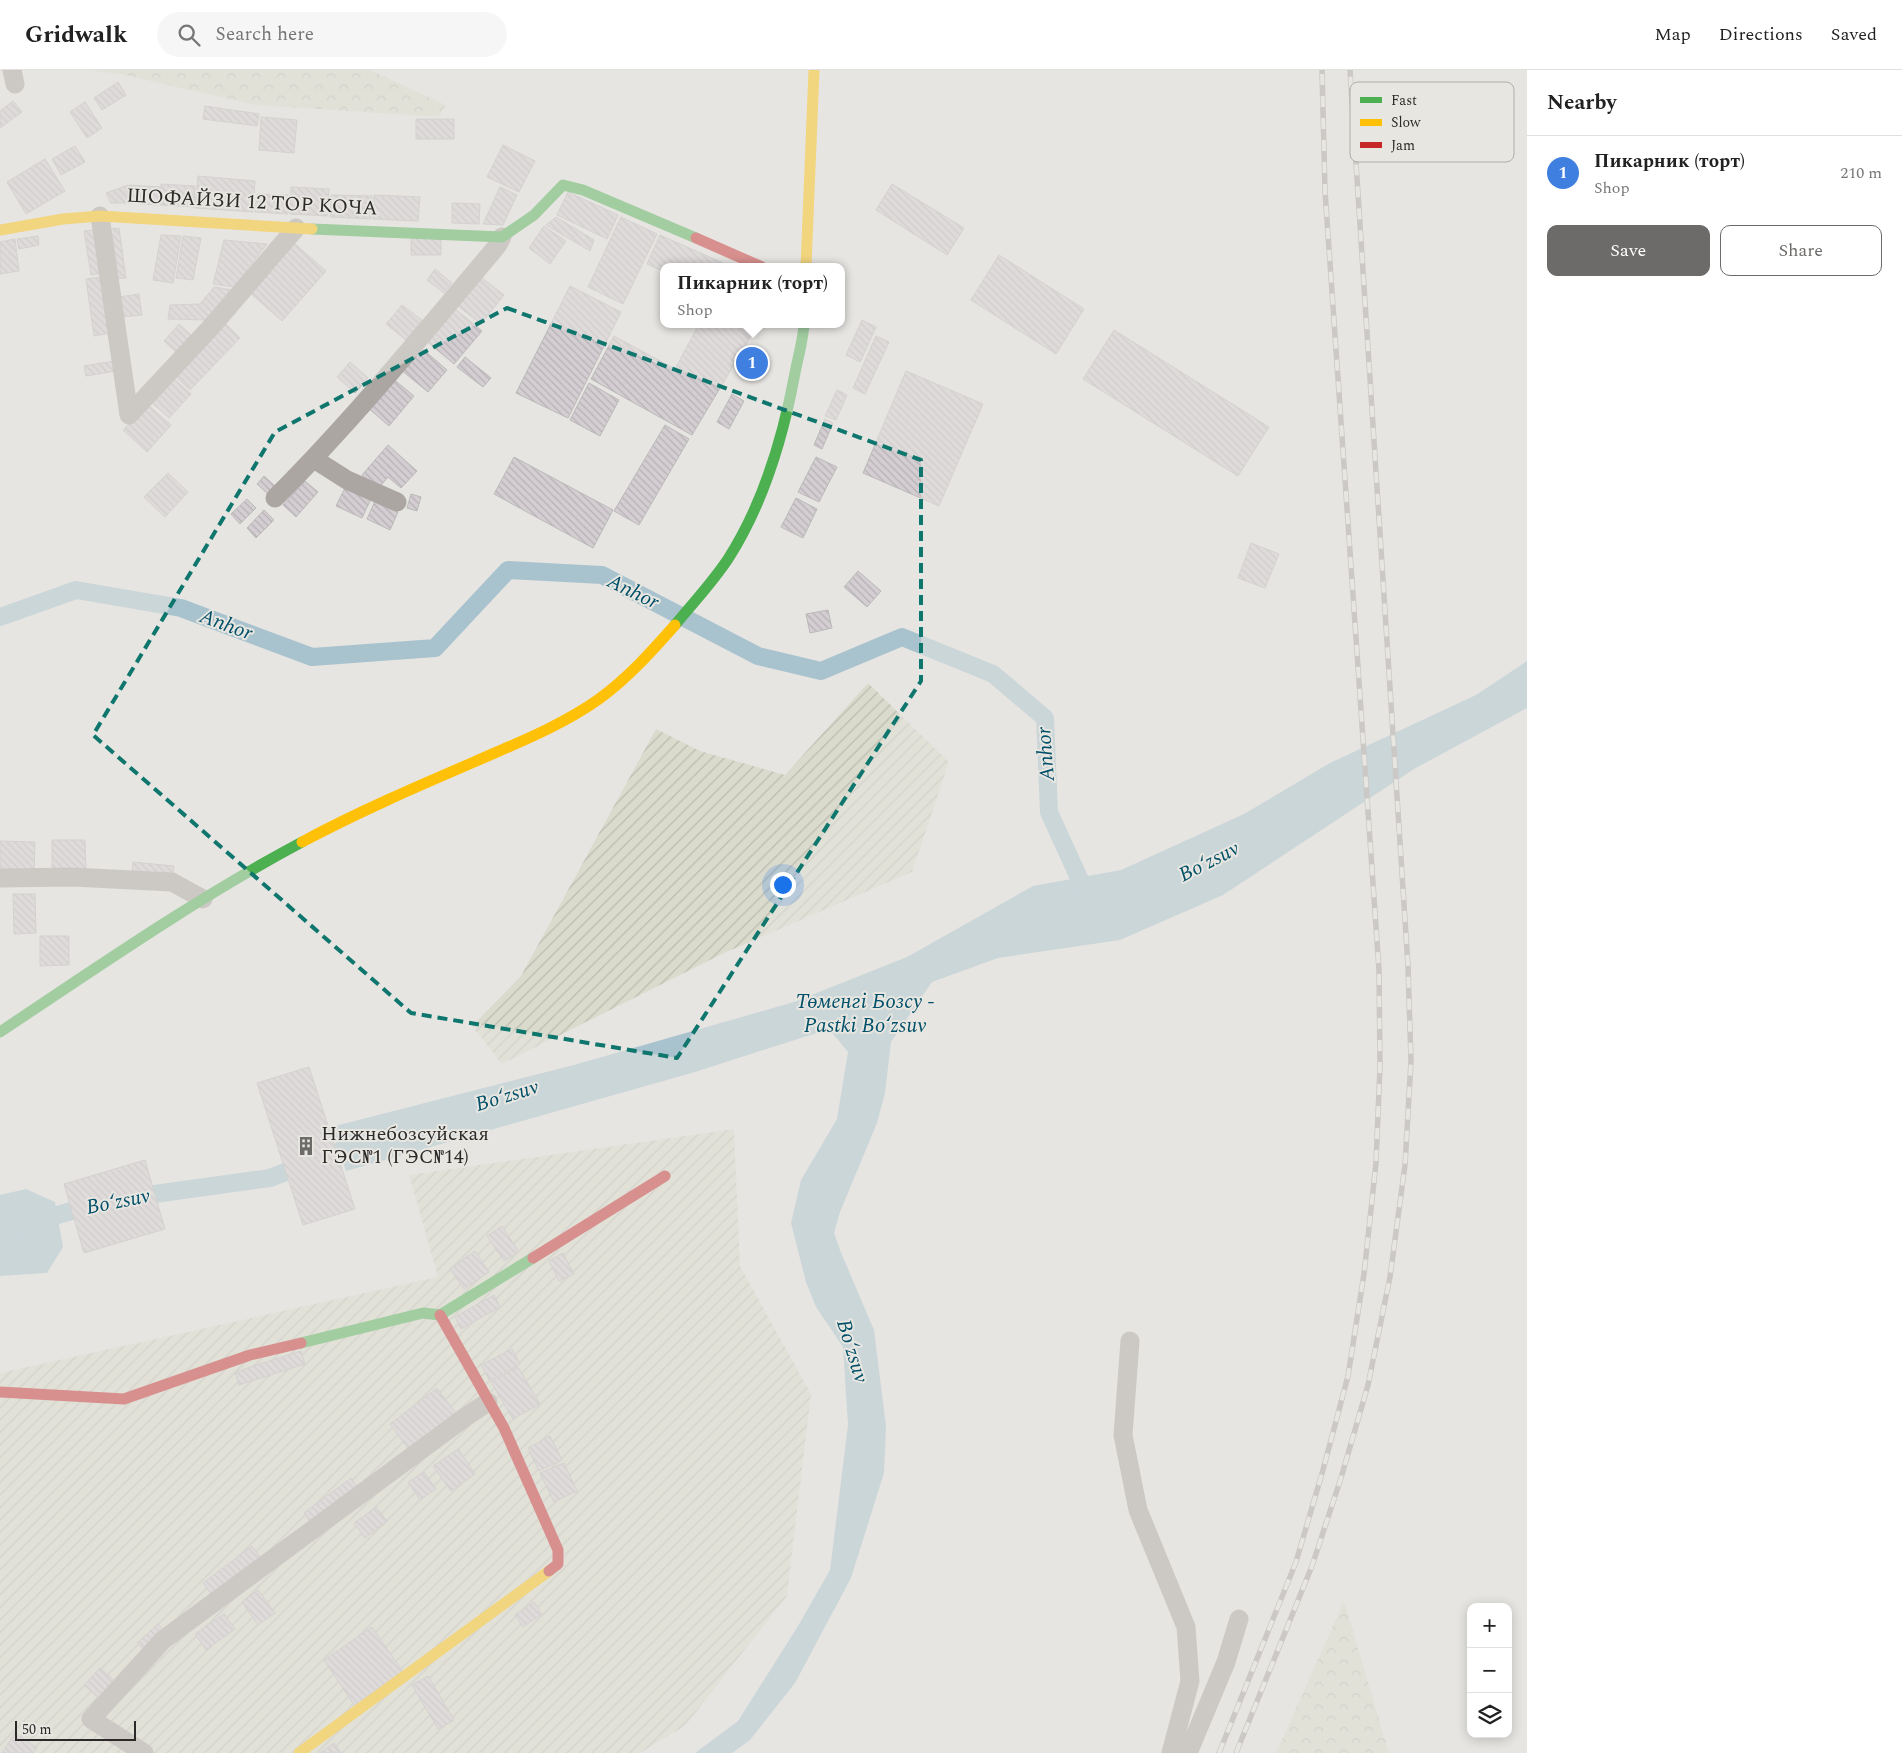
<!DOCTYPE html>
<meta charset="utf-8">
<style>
body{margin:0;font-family:Spectral,serif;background:#f6f6f6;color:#222}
.controls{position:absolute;right:15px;bottom:15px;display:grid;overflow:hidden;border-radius:10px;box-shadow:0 2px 12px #0003}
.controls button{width:45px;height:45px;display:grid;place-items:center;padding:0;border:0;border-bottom:1px solid #e0e0e0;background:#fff;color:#222;font:25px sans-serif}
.scale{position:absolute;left:15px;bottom:12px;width:121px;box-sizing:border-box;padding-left:5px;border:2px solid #2b2a28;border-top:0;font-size:14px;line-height:18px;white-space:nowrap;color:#2b2a28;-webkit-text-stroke:4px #e8e6e1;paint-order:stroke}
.you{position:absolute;left:782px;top:814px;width:18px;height:18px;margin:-12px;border:4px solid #fff;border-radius:50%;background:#1a73e8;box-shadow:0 0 0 8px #1a73e833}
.badge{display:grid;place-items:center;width:32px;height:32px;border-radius:50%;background:#6d6b69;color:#fff;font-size:16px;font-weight:700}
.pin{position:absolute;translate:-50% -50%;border:2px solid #fff;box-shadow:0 1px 5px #0006}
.popup{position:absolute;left:660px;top:193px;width:185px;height:65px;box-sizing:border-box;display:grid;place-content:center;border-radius:10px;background:#fff;filter:drop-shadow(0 1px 4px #0005);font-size:16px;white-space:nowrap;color:#767676}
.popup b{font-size:19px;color:#222}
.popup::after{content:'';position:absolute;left:50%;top:100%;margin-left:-10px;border:10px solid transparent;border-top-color:#fff}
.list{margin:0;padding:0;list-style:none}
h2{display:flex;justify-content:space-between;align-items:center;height:65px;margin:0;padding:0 20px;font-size:21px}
h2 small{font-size:16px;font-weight:400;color:#767676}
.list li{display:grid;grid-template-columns:32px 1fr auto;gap:15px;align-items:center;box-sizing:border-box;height:75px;padding:0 20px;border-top:1px solid #e0e0e0}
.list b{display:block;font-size:19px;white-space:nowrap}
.list p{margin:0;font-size:16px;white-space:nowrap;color:#767676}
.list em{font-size:16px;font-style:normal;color:#767676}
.actions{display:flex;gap:10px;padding:15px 20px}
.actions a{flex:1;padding:11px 0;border:1px solid #6d6b69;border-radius:10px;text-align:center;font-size:18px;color:#6d6b69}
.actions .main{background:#6d6b69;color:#fff}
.icon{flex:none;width:28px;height:28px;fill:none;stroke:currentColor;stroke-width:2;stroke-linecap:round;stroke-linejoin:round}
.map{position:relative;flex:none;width:1527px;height:1683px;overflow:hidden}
header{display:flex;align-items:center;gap:30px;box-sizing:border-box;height:70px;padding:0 25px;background:#fff;border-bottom:1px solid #e0e0e0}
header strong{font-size:24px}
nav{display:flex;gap:28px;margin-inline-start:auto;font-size:18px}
.search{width:350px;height:45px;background:#f6f6f6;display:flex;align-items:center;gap:12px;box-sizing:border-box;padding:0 18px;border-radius:28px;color:#767676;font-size:19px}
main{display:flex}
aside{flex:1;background:#fff}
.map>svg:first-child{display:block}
</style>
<header>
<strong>Gridwalk</strong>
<div class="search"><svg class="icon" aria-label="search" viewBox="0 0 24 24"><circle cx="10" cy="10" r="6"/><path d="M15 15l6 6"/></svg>Search here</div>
<nav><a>Map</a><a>Directions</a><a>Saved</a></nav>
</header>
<main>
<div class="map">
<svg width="1527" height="1683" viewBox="0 0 1527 1683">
<defs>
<pattern id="forest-crowns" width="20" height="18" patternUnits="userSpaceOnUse" patternTransform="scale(1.25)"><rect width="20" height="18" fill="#dadbcd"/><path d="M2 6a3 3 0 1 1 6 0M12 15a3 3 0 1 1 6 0" fill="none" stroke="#bbbcb0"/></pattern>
<pattern id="garden-furrows" width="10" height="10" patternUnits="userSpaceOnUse" patternTransform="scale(1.25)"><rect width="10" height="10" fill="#dadbcd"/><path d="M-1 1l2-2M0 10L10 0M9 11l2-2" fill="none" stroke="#bbbcb0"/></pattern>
<pattern id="building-back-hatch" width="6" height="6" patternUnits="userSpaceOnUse" patternTransform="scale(1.25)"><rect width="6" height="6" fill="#d4ced3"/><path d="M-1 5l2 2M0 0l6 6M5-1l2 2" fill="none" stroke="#b6b1b5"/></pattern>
</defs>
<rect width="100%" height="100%" fill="#e7e5e2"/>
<!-- forest -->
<path fill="url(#forest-crowns)" d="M87,0H370L446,35L439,47L255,35L120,4Z
M1344,1531L1389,1683H1276Z"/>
<!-- garden -->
<path fill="url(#garden-furrows)" d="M868,613L949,692L912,802L724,883L502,994L472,956L521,906L656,659L700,681L785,705Z
M734,1059L740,1196L811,1324L787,1526L685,1656L640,1683H0V1303L438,1207L409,1105Z"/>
<!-- water -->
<path fill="#a9c3ce" d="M1527,591V638L1414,699L1223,825L1120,870L998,888L932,912L891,972L885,1023L877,1053L840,1142L834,1163L840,1180L874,1260L886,1356L884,1403L851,1508L795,1613L750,1670L732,1683H695L738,1651L798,1556L830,1500L848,1355L843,1277L816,1237L806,1212L791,1153L801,1110L837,1049L848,982L829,959L695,1002L346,1101L331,1057L574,995L794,932L907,887L1033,816L1121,800L1244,744L1330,693L1476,625Z
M26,1119L55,1132L63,1177L47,1203L0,1206V1125Z"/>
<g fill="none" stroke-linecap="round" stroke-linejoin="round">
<!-- canal -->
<path stroke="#a9c3ce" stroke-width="18" d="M0,547L76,520L181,538L312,587L435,578L508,500L602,505L758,586L821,601L902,567L993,604L1045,648L1049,742L1089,830
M133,1127L270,1108L362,1073
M0,1162L95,1134"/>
</g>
<!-- building -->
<path fill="url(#building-back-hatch)" stroke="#bbbab9" d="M118,12L126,25L102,40L94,28Z
M13,31L22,42L0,58V41Z
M85,32L102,58L87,68L70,42Z
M205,36L259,44L257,56L203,49Z
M261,47L297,50L294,83L259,80Z
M416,49H454V69H416Z
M503,75L535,91L519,122L487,107Z
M75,76L85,92L61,105L52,89Z
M45,89L65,121L26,144L7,112Z
M198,106L255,111L253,142L195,138Z
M161,114L195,116L194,137L160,135Z
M892,114L964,158L947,185L876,140Z
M128,115L127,133H111L106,123Z
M129,115L160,117L158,135L128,133Z
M291,117L329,119L327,146L290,144Z
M500,117L517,125L503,155L483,154Z
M568,122L618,145L607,169L557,145Z
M257,124L289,125L288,144L255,142Z
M331,125L372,126L371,149L330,147Z
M374,125L420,127L418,151L373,149Z
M452,133L480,134L479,154L452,153Z
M556,147L594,170L590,181L546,155Z
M621,147L657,164L623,234L588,217Z
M544,156L566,171L550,194L529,178Z
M119,158L126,208L114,209L108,159Z
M95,160L102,203L91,205L84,161Z
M161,165L181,166L173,213L153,210Z
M660,165L732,197H663V201L647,194Z
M38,166L39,175L19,179L17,169Z
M183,166L201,168L193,210L176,208Z
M411,168L441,169V185H411Z
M15,169L19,201L0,204V172Z
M224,170L267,174L234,217L213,214Z
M294,173L326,201L282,251L250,223Z
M999,185L1084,239L1056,284L971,230Z
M435,199L452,213L444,223L427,210Z
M477,204L504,225L481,254L454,233Z
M103,207L110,263L94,266L86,209Z
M570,216L621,242L568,348L516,323Z
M214,217L232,220L205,250L168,249L170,235L200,234Z
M139,224L142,245L121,247L119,227Z
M402,235L422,250L406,270L386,254Z
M452,236L482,261L454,294L424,269Z
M862,250L876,257L860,292L846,285Z
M224,252L240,268L190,320L174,305Z
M179,254L191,265L176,282L164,271Z
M699,254H742L754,261L692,365L591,309L614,266L675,299Z
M1114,260L1269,357L1238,406L1083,309Z
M876,266L889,272L865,324L853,318Z
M419,276L447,300L428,322L400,299Z
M465,287L491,308L483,317L457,297Z
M114,291L116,301L86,306L84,296Z
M350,292L368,308L355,323L337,307Z
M906,301L983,334L939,436L863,403Z
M172,307L191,324L169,348L150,331Z
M392,308L414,326L389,356L367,337Z
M589,313L619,330L600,366L570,350Z
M837,320L847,325L836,350L825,346Z
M732,324L744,331L729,359L717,352Z
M147,334L171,355L147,382L123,360Z
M825,349L833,353L822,379L814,375Z
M665,355L689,369L639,455L614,441Z
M388,375L417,401L401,418L388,407L378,419L362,405Z
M514,387L613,440L593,478L494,424Z
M816,387L837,397L819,432L798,422Z
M168,403L188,422L165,447L144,427Z
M264,406L276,417L269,425L257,414Z
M305,411L318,422L296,447L283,435Z
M345,418L371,429L362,448L336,436Z
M411,424L421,427L417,441L407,438Z
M796,428L817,439L803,468L781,457Z
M247,429L256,438L240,454L231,444Z
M375,431L398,442L390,460L367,449Z
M264,440L274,450L256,468L247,458Z
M1251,473L1279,484L1265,518L1238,508Z
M858,501L881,521L867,537L844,517Z
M828,540L832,558L810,563L806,544Z
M52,770H85L86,803H52Z
M0,771L35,772L34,802H0Z
M133,792L174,796L172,808L132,804Z
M13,824H35L36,863L14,864Z
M40,866H69V895L40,896Z
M309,997L355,1139L303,1155L257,1013Z
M145,1090L165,1159L84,1183L64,1114Z
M502,1156L519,1182L504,1191L487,1166Z
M475,1181L489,1202L464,1219L450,1199Z
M563,1183L574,1204L559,1211L549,1191Z
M494,1225L500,1237L461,1259L455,1247Z
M512,1279L520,1294L490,1311L481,1295Z
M301,1281L305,1294L239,1315L235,1302Z
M518,1297L540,1334L513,1349L491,1312Z
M437,1318L457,1345L410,1381L390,1354Z
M550,1366L562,1390L539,1401L528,1378Z
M458,1379L475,1404L451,1421L433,1396Z
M564,1393L577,1421L554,1432L540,1403Z
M424,1402L436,1419L420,1430L408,1412Z
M351,1408L360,1421L313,1456L304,1443Z
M376,1437L387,1451L365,1468L354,1453Z
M252,1476L264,1492L215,1529L203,1513Z
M258,1520L275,1543L258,1555L242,1532Z
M534,1532L542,1544L523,1557L515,1545Z
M224,1544L235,1559L206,1580L195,1564Z
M158,1554L167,1564L147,1583L137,1573Z
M372,1557L403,1602L354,1635L324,1590Z
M100,1598L118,1614L102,1631L84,1615Z
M428,1606L454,1650L438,1659L412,1615Z
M15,1663L37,1678L33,1683H2Z
M334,1673L341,1683H320Z"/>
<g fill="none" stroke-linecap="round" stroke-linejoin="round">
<!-- street -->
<path stroke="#aba6a2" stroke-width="19" d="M12,0L15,14
M100,146L129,345L212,256L296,158
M314,389L347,410L397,432
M275,428C354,349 425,262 497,176L502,167
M0,808L72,807L172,812L203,829
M1130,1271L1123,1365L1138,1440L1186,1557L1190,1611L1171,1683
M144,1683L91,1649L163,1570L464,1348L488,1332
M1188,1683L1226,1592L1239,1549"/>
<!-- fast -->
<path stroke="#4caf50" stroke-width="11" d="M312,159L502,167L534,145L563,115L583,120L696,168
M675,555C693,533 712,513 728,489C764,433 783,368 795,303C798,287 803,271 804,254
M0,962C99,896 197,828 302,772
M301,1273L423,1243L440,1245L533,1188"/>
<!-- slow -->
<path stroke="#ffc107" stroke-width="11" d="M0,160L63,149L100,146L312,159
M806,197L814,0
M302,772C358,742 416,717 474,692C517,673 561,656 599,629C628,608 652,581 675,555
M299,1683L549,1501"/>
<!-- jam -->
<path stroke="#c62828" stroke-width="11" d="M696,168L762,197
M533,1188L665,1106
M440,1245L504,1358L558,1480V1494L549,1501
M0,1322L124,1329L250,1285L301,1273"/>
<!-- rail casing -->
<g stroke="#a8a5a3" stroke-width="5.5">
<path id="rail" d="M1219,1683L1296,1492L1323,1400L1348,1306L1364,1204L1376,1093L1380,996L1379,900L1325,121L1322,0
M1236,1683L1312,1496L1341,1408L1368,1315L1390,1207L1405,1095L1411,991L1408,896L1350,0"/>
</g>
<!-- rail -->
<use href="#rail" stroke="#e8e6e1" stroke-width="4" stroke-dasharray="11" stroke-linecap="butt"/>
</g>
<!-- marked area -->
<path d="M0 0H1527V1683H0ZM507,238L921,390V611L677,988L411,943L93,665L275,362Z" fill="#e7e5e2" fill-opacity=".55" fill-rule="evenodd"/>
<path fill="none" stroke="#0f766e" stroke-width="4" stroke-dasharray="10 6" stroke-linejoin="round" d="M507,238L921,390V611L677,988L411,943L93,665L275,362Z"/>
<!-- icons -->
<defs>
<g id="building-bare" transform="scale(1.5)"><path d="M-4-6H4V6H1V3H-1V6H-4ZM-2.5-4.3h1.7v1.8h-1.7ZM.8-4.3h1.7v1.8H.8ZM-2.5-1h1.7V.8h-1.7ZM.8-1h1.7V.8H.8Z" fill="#6d6b69" stroke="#e8e6e1" stroke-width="2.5" paint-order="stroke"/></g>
</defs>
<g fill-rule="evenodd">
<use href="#building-bare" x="306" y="1076"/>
</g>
<g text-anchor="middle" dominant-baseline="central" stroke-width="4" stroke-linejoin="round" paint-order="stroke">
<!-- street labels -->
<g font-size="20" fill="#2b2a28" stroke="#e8e6e1">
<text transform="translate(252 132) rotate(3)">ШОФАЙЗИ 12 ТОР КОЧА</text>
</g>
<!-- poi labels -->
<g font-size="20" fill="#2b2a28" stroke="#e8e6e1" text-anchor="start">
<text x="321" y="1064">Нижнебозсуйская<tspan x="321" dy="23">ГЭС№1 (ГЭС№14)</tspan></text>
</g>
<!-- water labels -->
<g font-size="21" font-style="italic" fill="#005069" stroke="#e8e6e1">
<text transform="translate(633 522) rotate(26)">Anhor</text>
<text transform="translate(226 555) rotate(20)">Anhor</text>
<text transform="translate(1046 684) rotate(-94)">Anhor</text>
<text transform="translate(1209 792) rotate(-27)">Boʻzsuv</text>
<text x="865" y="932">Төменгі Бозсу -<tspan x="865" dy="24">Pastki Boʻzsuv</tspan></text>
<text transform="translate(507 1026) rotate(-17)">Boʻzsuv</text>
<text transform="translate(118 1132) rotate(-11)">Boʻzsuv</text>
<text transform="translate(852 1281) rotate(73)">Boʻzsuv</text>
</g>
</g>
<!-- legend -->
<rect x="1350" y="12" width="164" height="80" rx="8" fill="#e8e6e1" stroke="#afaeaa" stroke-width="1"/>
<rect x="1360" y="27" width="22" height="6" fill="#4caf50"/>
<rect x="1360" y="49" width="22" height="7" fill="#ffc107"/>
<rect x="1360" y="72" width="22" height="6" fill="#c62828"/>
<g font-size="14" fill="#2b2a28">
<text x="1391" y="35">Fast</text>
<text x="1391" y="57">Slow</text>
<text x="1391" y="80">Jam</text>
</g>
</svg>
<div class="controls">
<button>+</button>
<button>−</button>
<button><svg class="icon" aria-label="layers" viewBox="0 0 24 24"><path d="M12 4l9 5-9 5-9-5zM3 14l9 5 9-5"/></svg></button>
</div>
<div class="scale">50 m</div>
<div class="you"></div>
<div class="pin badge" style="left:752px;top:293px;background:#3f7fe0">1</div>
<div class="popup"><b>Пикарник (торт)</b>Shop</div>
</div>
<aside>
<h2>Nearby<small></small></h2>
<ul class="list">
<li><span class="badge" style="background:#3f7fe0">1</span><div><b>Пикарник (торт)</b><p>Shop</p></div><em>210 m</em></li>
</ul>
<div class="actions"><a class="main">Save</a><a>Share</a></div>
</aside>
</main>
